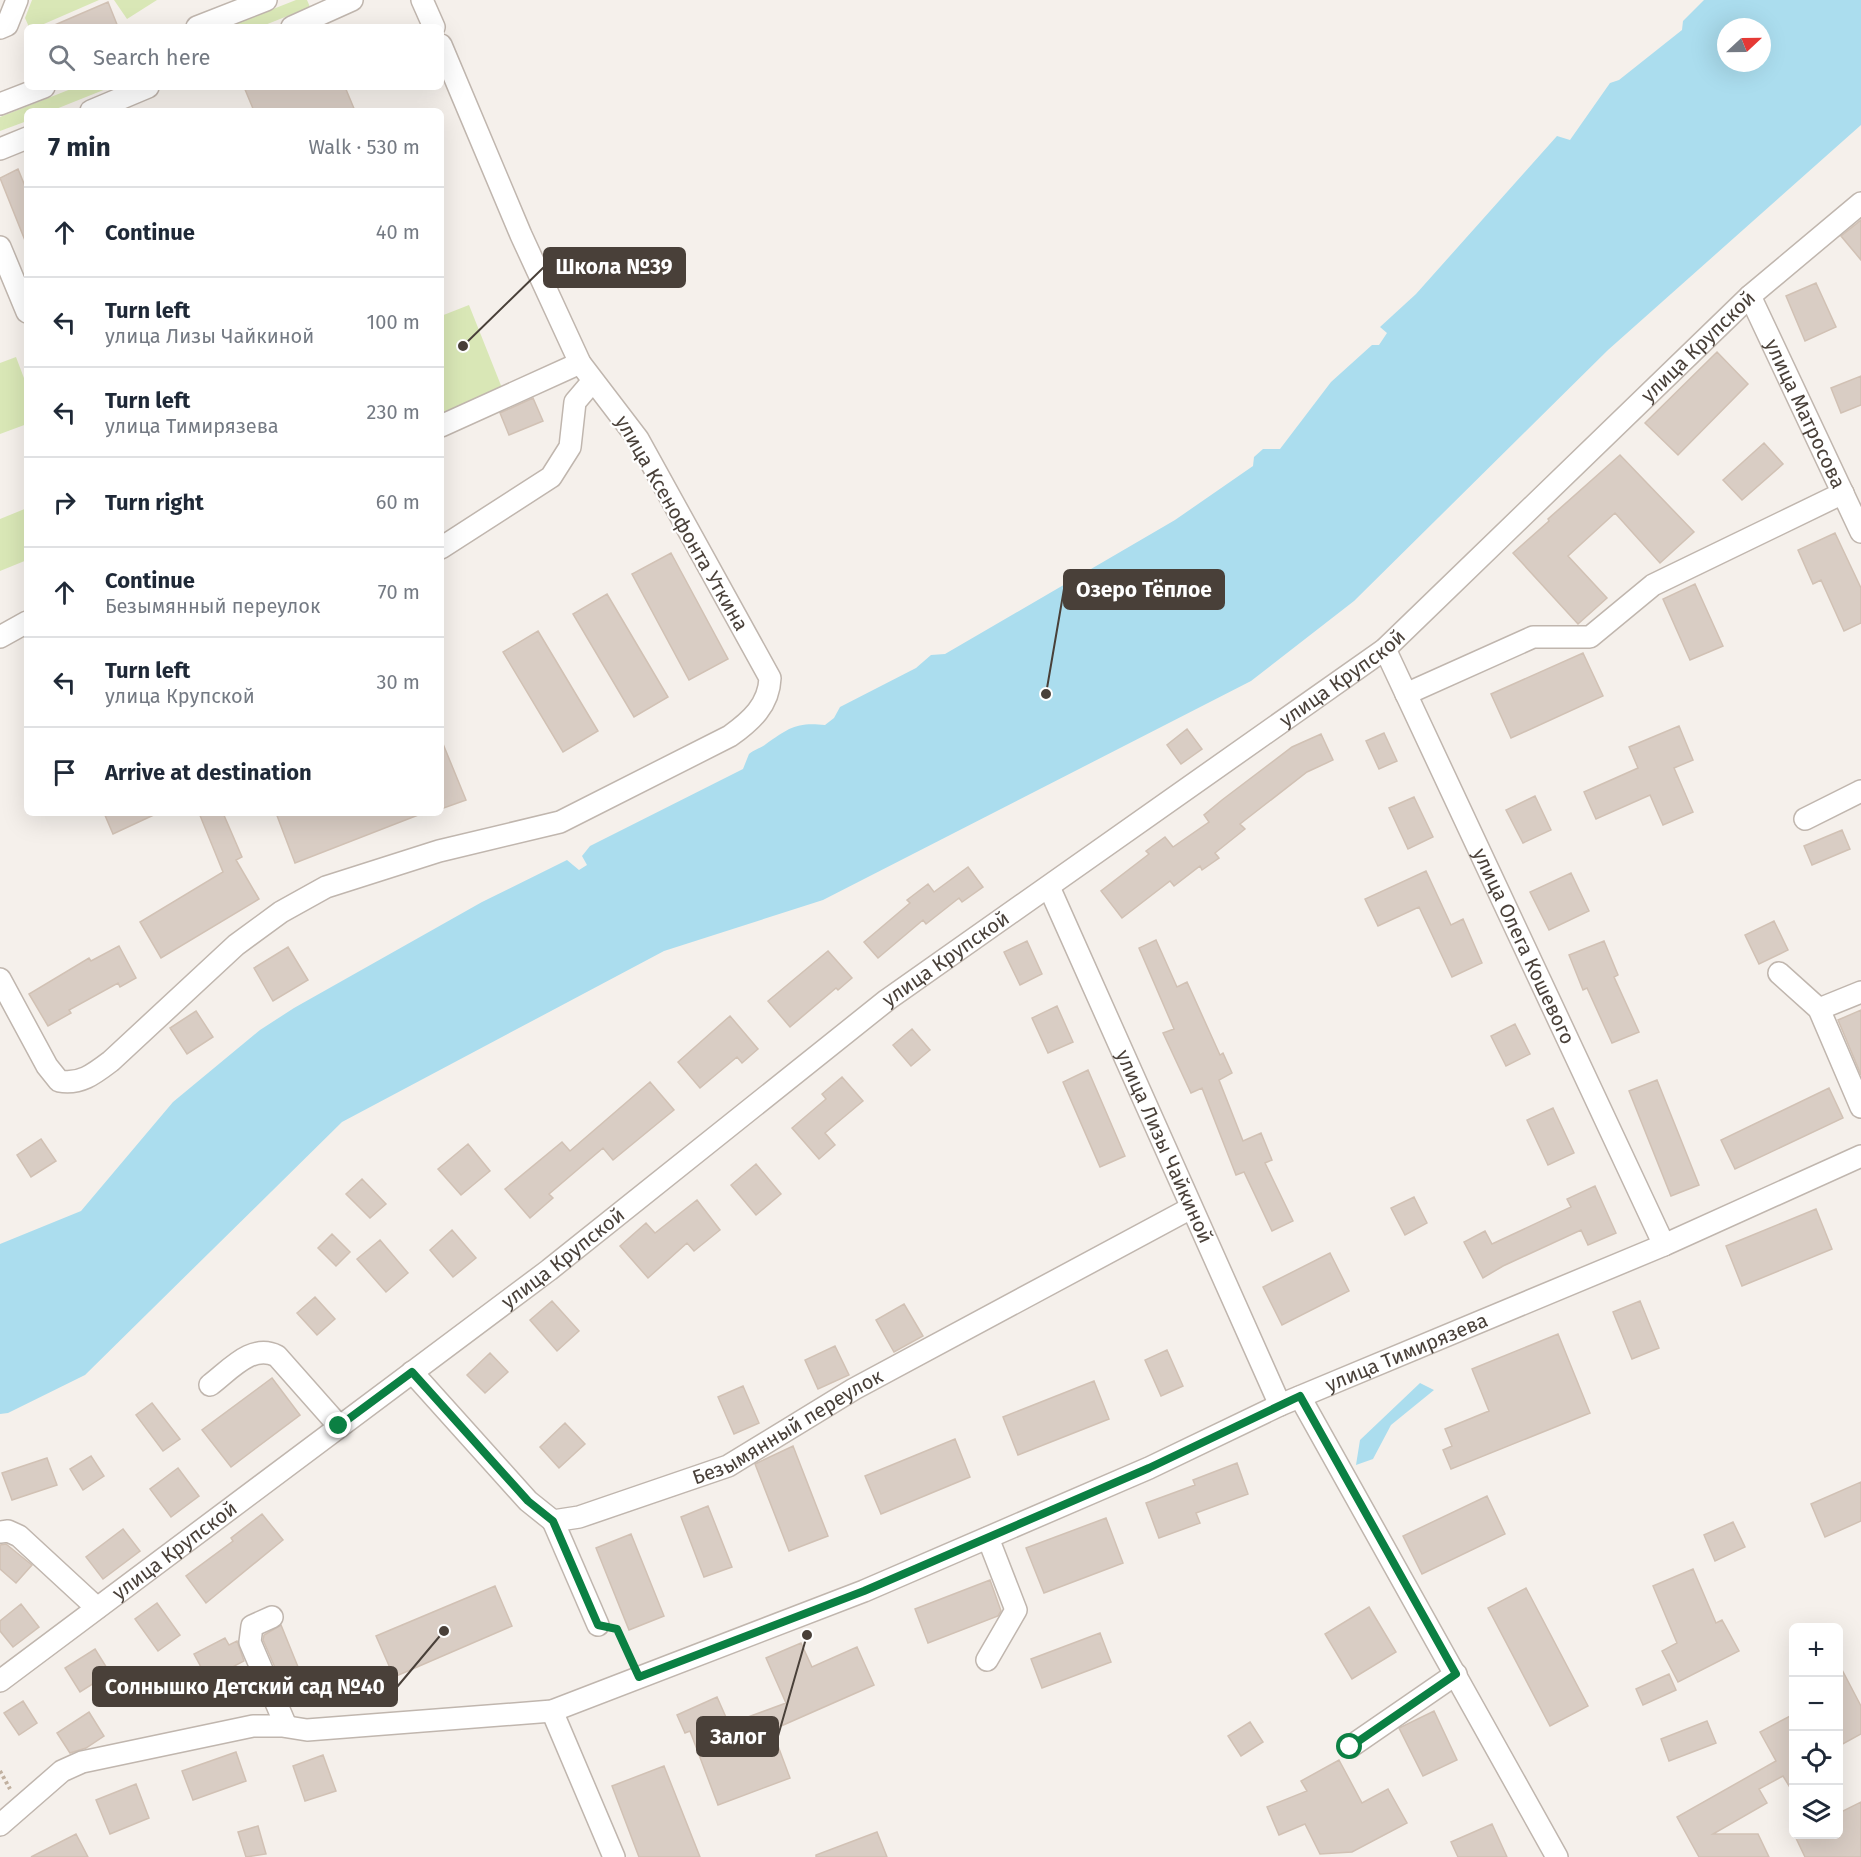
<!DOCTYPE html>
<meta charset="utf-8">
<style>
body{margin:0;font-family:"Fira Sans",sans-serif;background:#f2f2f3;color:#1f2937}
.controls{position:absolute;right:18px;bottom:18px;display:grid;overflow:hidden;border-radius:9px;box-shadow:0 6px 24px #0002}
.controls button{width:54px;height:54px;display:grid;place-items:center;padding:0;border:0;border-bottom:2px solid #e0e1e3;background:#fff;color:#1f2937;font:30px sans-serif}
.compass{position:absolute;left:1717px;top:18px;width:54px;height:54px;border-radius:50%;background:#fff;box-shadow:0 6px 24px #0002;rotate:68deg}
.stop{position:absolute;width:18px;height:18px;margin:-14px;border:4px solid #0b8043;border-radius:50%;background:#fff}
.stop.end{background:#0b8043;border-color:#fff;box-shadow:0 2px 6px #0008}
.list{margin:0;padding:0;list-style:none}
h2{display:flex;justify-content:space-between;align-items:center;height:78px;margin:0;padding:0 24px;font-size:26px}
h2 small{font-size:20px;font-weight:400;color:#747a83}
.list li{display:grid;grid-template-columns:39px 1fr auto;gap:18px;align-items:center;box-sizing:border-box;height:90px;padding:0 24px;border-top:2px solid #e0e1e3}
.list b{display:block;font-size:22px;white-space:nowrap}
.list p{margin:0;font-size:20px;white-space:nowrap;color:#747a83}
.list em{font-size:20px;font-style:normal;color:#747a83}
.icon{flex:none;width:33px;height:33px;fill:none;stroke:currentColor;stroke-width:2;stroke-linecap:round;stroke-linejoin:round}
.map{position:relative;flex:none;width:1861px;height:1857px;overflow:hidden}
.search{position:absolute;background:#fff;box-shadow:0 6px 24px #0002;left:24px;top:24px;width:420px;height:66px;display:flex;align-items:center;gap:15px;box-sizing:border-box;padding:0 21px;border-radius:9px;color:#747a83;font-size:22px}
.panel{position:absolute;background:#fff;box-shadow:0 6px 24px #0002;left:24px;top:108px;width:420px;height:708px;border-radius:9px}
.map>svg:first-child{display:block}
</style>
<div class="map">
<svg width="1861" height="1857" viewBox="0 0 1861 1857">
<rect width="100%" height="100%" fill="#f5f0eb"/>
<!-- green -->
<path fill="#d9e7b6" d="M32,0H99L37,27H29L25,18Z
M114,0H157L127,19Z
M296,0H307L310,7L260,27H227Z
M76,87H111L51,111H27V121L0,131V117Z
M469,305L502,388L441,414V316Z
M16,357L27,386V424L0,434V363Z
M27,508V560L0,571V519Z"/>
<!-- water -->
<path fill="#abddee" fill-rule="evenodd" d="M1704,0H1861V125L1608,350L1354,601L1251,681L823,900L664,951L342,1122L85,1375L8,1413L0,1414V1244L81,1211L173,1102L260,1030L294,1008L482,902L567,860L579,870L587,865L582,856L590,846L743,769L749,754C755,749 761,748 766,744C789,728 796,722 825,725L834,718L840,707L916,668L931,655L945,654L1175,520L1253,466L1254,457L1263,449H1280L1331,382L1372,345H1379L1387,333L1380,327L1416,294L1557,136L1570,140L1610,83L1619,80L1682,30L1683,21ZM1726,27H1762V63H1726Z
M1420,1383L1434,1390L1391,1425L1373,1459L1356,1465L1360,1440Z"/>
<!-- building -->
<path fill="#d9cdc4" stroke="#d1c1b4" stroke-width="1.5" d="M108,2L118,27H50Z
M244,87H345L355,111H254Z
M18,169L27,191L26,243L0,178Z
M1861,220V260L1841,236Z
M1816,283L1836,327L1805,341L1786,296Z
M1717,352L1748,384L1678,455L1645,423Z
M1861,376V405L1841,413L1831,388Z
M533,398L543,421L509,435L500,413Z
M1764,443L1783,464L1742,500L1723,480Z
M1620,455L1694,532L1660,563L1615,513L1568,556L1607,598L1578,624L1513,553L1549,521L1548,519Z
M1835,533L1861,588V623L1844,631L1821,580L1813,584L1798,550Z
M671,553L728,659L689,680L632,574Z
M1695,584L1723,646L1690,660L1663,599Z
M607,594L668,697L634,717L573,614Z
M538,631L598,731L563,752L503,652Z
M1583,653L1603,696L1511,738L1491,694Z
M1679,726L1693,760L1674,768L1693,812L1663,825L1650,795L1596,819L1584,792L1638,768L1629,747Z
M1187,729L1202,749L1181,764L1167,745Z
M1384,733L1397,761L1379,769L1366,741Z
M1321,734L1333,760L1307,772L1240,824L1245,829L1215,853L1219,858L1202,870L1200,866L1174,886L1170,881L1122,918L1101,891L1149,854L1146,851L1165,837L1173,847L1209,822L1204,815L1222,800L1292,747Z
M441,739L466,800L441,809Z
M1535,796L1551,830L1523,843L1506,810Z
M1414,797L1433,837L1408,849L1389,808Z
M104,813H158L113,834Z
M199,813H223L242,857L236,860L259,899L161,958L140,922L223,872Z
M276,813H420L421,814L295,863Z
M1842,830L1850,849L1812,865L1804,846Z
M968,867L983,887L962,902L959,898L926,924L923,920L878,958L864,942L910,903L907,900L928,884L934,892Z
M1426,871L1451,925L1463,919L1482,963L1452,977L1419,907L1378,926L1365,899Z
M1571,873L1589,911L1549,930L1530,892Z
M1774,921L1788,950L1759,964L1745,935Z
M1156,940L1177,987L1187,982L1220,1055L1223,1053L1232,1073L1219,1080L1243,1141L1261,1133L1272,1160L1265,1163L1293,1221L1272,1231L1244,1172L1236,1175L1202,1088L1191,1093L1163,1033L1174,1029L1139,948Z
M1027,941L1042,974L1020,985L1004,952Z
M1604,941L1618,975L1614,977L1639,1032L1612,1043L1587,988L1583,990L1569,955Z
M119,946L136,978L120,987L118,983L69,1010L71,1013L48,1026L29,994L89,958L91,961Z
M288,947L308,980L273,1001L254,968Z
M828,951L852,978L838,990L836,988L790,1027L768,1001Z
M1057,1006L1073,1042L1048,1053L1032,1018Z
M1861,1010V1075L1838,1020Z
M196,1011L213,1037L187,1054L170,1028Z
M730,1016L758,1049L742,1063L737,1057L700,1088L678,1062Z
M1515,1024L1530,1054L1506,1066L1491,1036Z
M912,1029L930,1050L911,1066L893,1045Z
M1088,1070L1125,1156L1100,1167L1063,1082Z
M842,1077L863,1101L825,1133L835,1145L819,1159L792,1128L826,1099L822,1094Z
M1657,1080L1699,1185L1671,1196L1629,1091Z
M650,1082L674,1110L613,1160L603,1148L549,1194L553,1198L530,1218L505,1189L562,1142L570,1151Z
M1829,1088L1843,1118L1735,1169L1721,1140Z
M1553,1108L1574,1153L1548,1165L1527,1120Z
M41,1139L56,1161L31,1177L17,1155Z
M468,1144L490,1171L461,1195L438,1169Z
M756,1164L781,1194L756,1215L731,1185Z
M362,1179L386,1204L370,1218L346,1194Z
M1595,1186L1616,1233L1588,1245L1581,1230L1503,1266L1483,1278L1464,1242L1485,1231L1492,1244L1571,1207L1567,1199Z
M1414,1197L1427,1223L1405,1235L1391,1208Z
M697,1200L720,1230L694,1251L687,1243L648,1278L620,1246L646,1223L655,1233Z
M1816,1209L1832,1249L1742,1286L1726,1246Z
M452,1230L476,1258L453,1277L430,1250Z
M332,1234L350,1252L336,1266L318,1248Z
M380,1240L408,1273L386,1292L357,1259Z
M1330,1253L1349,1291L1282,1325L1263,1287Z
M315,1297L335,1319L317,1335L297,1313Z
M552,1301L579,1331L557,1351L530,1320Z
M1640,1301L1659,1348L1632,1359L1613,1312Z
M904,1304L923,1336L894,1352L876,1320Z
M1558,1334L1590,1413L1451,1469L1443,1450L1452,1446L1445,1429L1489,1411L1472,1369Z
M835,1346L849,1375L818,1389L805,1360Z
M1167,1350L1183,1386L1161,1396L1145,1360Z
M490,1353L508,1372L485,1393L467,1375Z
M272,1378L300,1415L231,1467L202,1430Z
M1094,1381L1109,1419L1018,1455L1003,1417Z
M743,1386L759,1423L734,1434L718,1397Z
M152,1403L180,1439L163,1451L136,1415Z
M565,1423L585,1444L559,1468L540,1447Z
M955,1439L970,1477L881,1514L865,1476Z
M793,1446L828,1536L789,1551L755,1464Z
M91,1456L104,1476L83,1490L70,1469Z
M47,1458L57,1485L12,1500L2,1473Z
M1237,1463L1248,1494L1196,1513L1200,1523L1159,1538L1146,1503L1195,1485L1193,1480Z
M178,1468L199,1496L171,1517L150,1489Z
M1861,1482V1521L1825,1537L1811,1504Z
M1487,1496L1505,1534L1422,1574L1403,1536Z
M708,1506L732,1567L704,1577L681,1517Z
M262,1514L283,1540L206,1603L186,1576L233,1541L231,1538Z
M1106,1518L1123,1563L1044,1593L1026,1548Z
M1733,1522L1745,1547L1715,1561L1704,1535Z
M123,1529L140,1551L103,1579L86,1557Z
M631,1534L664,1616L629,1630L596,1548Z
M6,1544L32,1565L16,1583L0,1569V1545Z
M1693,1569L1716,1623L1722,1620L1739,1651L1678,1682L1662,1651L1677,1643L1653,1586Z
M990,1580L1001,1611L998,1616L928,1643L915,1609Z
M495,1586L512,1626L394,1677L376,1636Z
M1526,1588L1588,1706L1550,1726L1488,1608Z
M157,1603L180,1635L158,1651L135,1619Z
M21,1604L39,1627L13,1647L0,1631V1621Z
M1369,1607L1396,1652L1352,1679L1325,1634Z
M281,1625L309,1694L290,1702L263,1640L264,1635Z
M1100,1633L1111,1662L1042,1688L1031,1659Z
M225,1638L229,1645L237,1641L244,1661L208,1680L194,1654Z
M801,1643L812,1667L857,1647L874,1685L772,1730L790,1778L718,1805L690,1731L685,1733L677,1715L717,1697L729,1724L786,1703L766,1658Z
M95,1649L110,1673L80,1692L65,1668Z
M1839,1664L1861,1706V1734L1839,1746Z
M1669,1674L1676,1690L1643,1705L1636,1689Z
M23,1701L37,1723L19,1735L4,1713Z
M1434,1711L1457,1760L1423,1776L1399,1728Z
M89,1712L104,1736L86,1748L70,1753L57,1733Z
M1794,1714V1794L1783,1776L1759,1789L1767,1803L1713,1834H1758L1769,1857H1699L1677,1817L1776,1761L1760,1732Z
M1707,1721L1716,1743L1669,1761L1661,1739Z
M1250,1722L1263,1742L1241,1756L1228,1736Z
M236,1752L246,1781L193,1800L182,1771Z
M323,1755L336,1791L305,1801L293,1766Z
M1339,1760L1362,1803L1388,1789L1407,1823L1352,1852L1320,1854L1305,1824L1279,1835L1267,1807L1307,1791L1301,1781Z
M664,1766L700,1857H639L612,1786Z
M136,1784L149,1818L110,1834L96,1800Z
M1861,1802V1857H1805L1794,1834H1839V1813Z
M1492,1824L1507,1857H1458L1451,1842Z
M258,1826L266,1854L246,1857L238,1832Z
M877,1832L887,1857H816V1855Z
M76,1834L88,1857H31Z"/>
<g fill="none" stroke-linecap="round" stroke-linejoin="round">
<!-- minor casing -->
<g stroke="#c0b6ae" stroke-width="24">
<g id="minor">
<path d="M422,0L434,27"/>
<path d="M197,27L266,0"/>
<path d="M292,27L352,0"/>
<path d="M0,28L7,25L17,0"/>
<path d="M0,104L44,87"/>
<path d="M91,111L148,87"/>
<path d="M0,149L27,138"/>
<path d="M0,247L27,312"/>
<path id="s1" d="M1750,296L1861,532"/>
<path d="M441,426L580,363"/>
<path d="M441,548L551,477L570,447L575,402L592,382"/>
<path d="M0,637L27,622"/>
<path id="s2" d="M1385,649L1664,1245"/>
<path d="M1406,694L1533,637H1590L1653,585L1843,493"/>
<path d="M1805,819L1861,791"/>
<path id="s3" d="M1049,887L1280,1405"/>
<path d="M1779,973L1819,1009L1861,1107"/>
<path d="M0,979L47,1066L59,1081C80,1085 94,1074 111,1061L236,945L281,912L326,887L439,851L560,822L730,736C751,721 769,705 770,678L638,439L580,363L521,235L441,45"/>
<path d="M1819,1009L1861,992"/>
<path id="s4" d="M412,1372L528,1501L553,1521L579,1517L728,1466L854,1389L1191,1208"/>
<path d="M210,1385C230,1370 252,1343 277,1356L339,1426"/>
<path d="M1300,1397L1557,1857"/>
<path d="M553,1521L598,1625"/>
<path d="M0,1532L8,1531L19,1536L97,1608"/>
<path d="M272,1617L252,1626L250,1642L286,1726"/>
<path d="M987,1660L1016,1610L988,1538"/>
<path id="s5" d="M0,1681L549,1270L887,1000L1385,649L1750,296L1861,203"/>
<path d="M552,1711L614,1857"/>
<path d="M1350,1747L1456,1674"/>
<path id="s6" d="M0,1825L62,1771L82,1762L253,1726H282L307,1730L552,1711L864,1591L1149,1468L1280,1405L1664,1245L1861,1156"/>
</g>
</g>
<!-- path -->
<path stroke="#c1b09f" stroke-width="4" stroke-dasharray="3 3" stroke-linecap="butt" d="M618,1631L631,1660
M0,1771L10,1789"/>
<!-- minor -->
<use href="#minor" stroke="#fff" stroke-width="21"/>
</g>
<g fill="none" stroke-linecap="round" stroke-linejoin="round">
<!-- route -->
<path stroke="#0b8043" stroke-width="8" d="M339,1426L412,1372L528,1501L553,1521L598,1625L617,1629L639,1677L864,1591L1149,1468L1300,1396L1456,1674L1350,1747"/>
</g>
<g text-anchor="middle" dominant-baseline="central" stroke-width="4.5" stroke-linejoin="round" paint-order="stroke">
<!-- street labels -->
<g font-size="20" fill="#494039" stroke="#fff">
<text stroke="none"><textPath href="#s5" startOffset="2163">улица Крупской</textPath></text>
<text stroke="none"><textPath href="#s1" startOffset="130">улица Матросова</textPath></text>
<text transform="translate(682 523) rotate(60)">улица Ксенофонта Уткина</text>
<text stroke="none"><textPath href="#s5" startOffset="1676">улица Крупской</textPath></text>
<text stroke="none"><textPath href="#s2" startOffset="328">улица Олега Кошевого</textPath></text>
<text stroke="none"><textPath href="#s5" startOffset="1190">улица Крупской</textPath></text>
<text stroke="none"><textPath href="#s3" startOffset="284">улица Лизы Чайкиной</textPath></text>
<text stroke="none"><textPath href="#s5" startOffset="704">улица Крупской</textPath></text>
<text stroke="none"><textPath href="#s6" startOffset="1506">улица Тимирязева</textPath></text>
<text stroke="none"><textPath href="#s4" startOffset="460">Безымянный переулок</textPath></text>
<text stroke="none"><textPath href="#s5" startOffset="218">улица Крупской</textPath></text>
</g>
</g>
<!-- callouts -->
<path fill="none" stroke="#494039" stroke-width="2" d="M463 346L544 267M1046 694L1064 589M444 1631L397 1687M807 1635L778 1736"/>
<g fill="#494039" stroke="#fff" stroke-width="2">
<circle cx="463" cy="346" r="6"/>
<circle cx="1046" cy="694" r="6"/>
<circle cx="444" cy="1631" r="6"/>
<circle cx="807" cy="1635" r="6"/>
</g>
<g fill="#494039" stroke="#494039" stroke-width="2">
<rect x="544" y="248" width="141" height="39" rx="6"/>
<rect x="1064" y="570" width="160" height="39" rx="6"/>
<rect x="93" y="1667" width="304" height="39" rx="6"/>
<rect x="697" y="1717" width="81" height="39" rx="6"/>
</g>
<g font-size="21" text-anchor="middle" font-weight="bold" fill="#fff">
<text x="614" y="274">Школа №39</text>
<text x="1144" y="597">Озеро Тёплое</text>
<text x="245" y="1694">Солнышко Детский сад №40</text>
<text x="738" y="1744">Залог</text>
</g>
</svg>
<div class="controls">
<button>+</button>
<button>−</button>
<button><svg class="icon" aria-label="locate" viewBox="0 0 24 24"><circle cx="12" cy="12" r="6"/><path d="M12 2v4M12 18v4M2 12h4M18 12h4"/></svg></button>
<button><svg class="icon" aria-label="layers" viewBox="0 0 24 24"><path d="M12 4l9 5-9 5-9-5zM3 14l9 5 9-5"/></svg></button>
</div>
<svg class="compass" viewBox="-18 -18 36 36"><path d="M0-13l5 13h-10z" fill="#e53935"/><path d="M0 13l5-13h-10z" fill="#747a83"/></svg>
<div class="stop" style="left:1350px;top:1747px"></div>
<div class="stop end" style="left:339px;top:1426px"></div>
<div class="search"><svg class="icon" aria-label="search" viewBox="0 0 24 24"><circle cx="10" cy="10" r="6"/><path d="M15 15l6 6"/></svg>Search here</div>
<section class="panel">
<h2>7 min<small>Walk · 530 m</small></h2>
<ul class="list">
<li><svg class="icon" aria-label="ahead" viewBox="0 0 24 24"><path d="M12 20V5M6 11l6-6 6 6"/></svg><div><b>Continue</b></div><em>40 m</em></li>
<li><svg class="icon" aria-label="left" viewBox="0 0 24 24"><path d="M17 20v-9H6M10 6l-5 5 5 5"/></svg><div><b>Turn left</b><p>улица Лизы Чайкиной</p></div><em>100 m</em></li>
<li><svg class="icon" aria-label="left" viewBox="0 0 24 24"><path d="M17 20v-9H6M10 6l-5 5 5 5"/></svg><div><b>Turn left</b><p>улица Тимирязева</p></div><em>230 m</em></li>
<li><svg class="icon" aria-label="right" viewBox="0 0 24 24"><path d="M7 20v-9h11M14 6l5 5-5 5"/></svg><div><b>Turn right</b></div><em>60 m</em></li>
<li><svg class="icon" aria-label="ahead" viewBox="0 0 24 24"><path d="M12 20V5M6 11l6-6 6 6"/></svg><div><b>Continue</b><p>Безымянный переулок</p></div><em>70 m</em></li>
<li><svg class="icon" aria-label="left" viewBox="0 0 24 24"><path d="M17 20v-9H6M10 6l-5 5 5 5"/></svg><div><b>Turn left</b><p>улица Крупской</p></div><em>30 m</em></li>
<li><svg class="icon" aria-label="arrive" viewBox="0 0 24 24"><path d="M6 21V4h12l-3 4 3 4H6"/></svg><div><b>Arrive at destination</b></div></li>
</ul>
</section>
</div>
